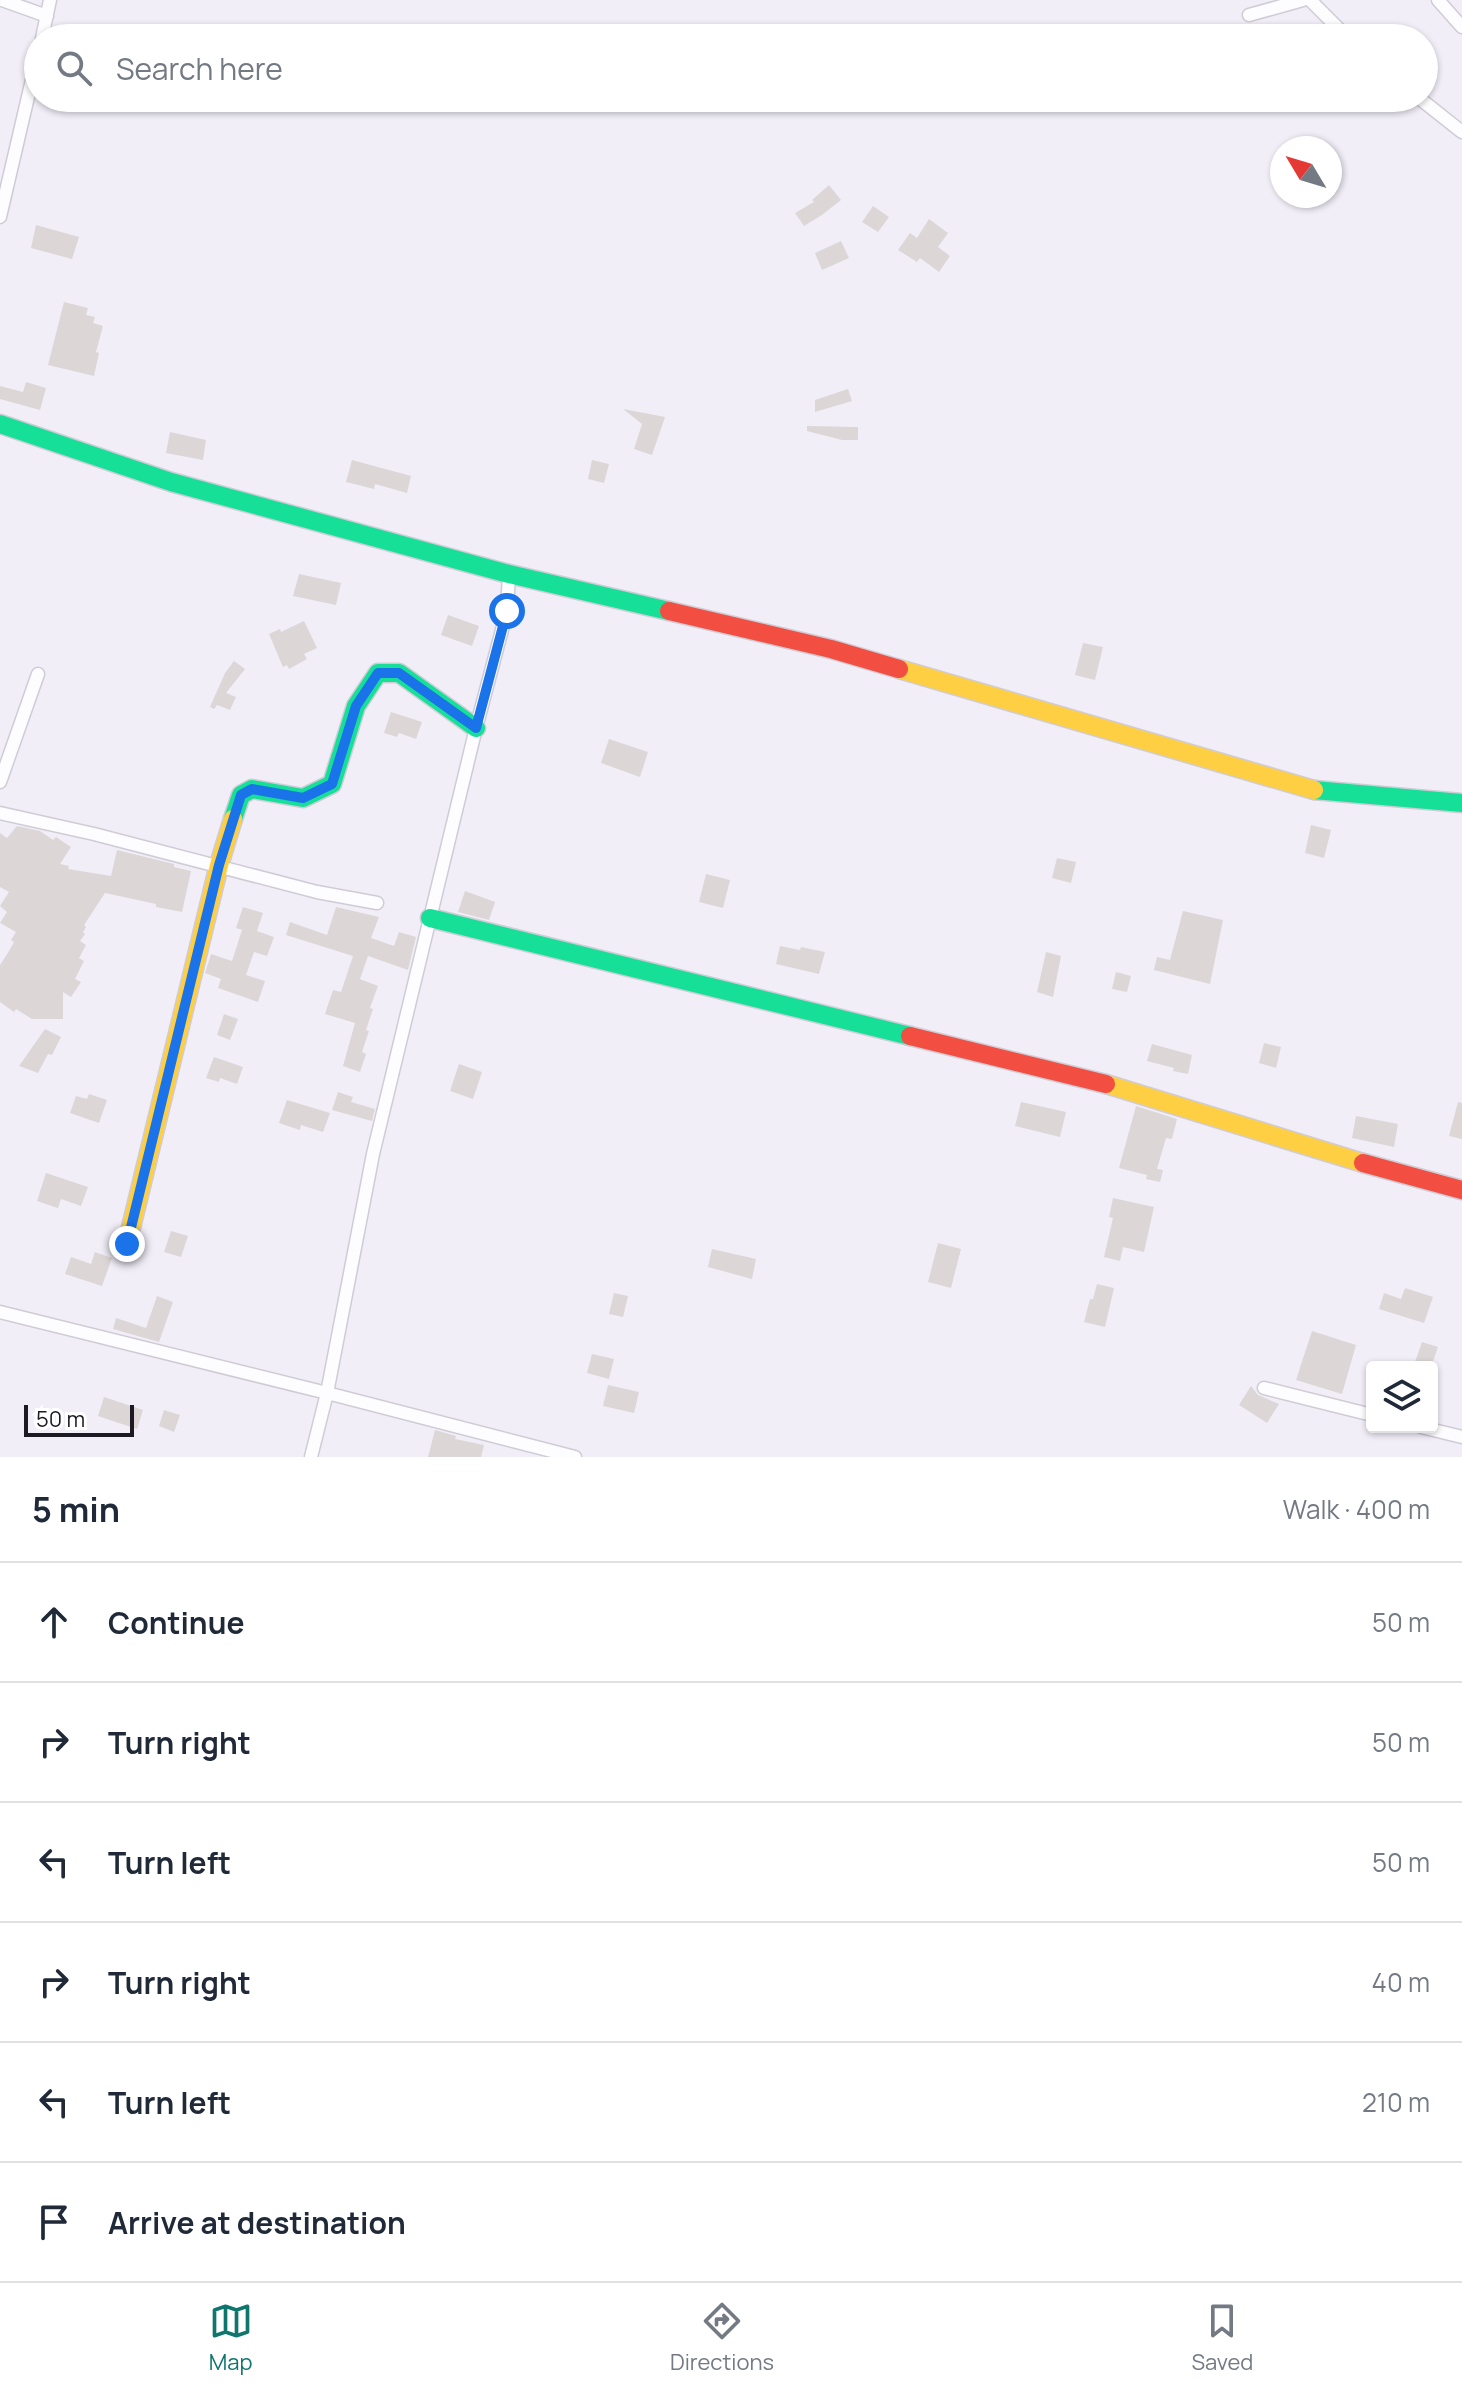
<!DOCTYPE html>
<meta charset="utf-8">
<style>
body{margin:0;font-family:Manrope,sans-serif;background:#f6f6f7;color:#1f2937}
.controls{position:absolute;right:24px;bottom:24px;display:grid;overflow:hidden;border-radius:8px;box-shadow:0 2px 6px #0004}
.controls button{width:72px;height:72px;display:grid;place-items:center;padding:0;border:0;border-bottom:2px solid #e0e1e3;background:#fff;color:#1f2937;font:40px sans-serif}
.compass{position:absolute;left:1270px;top:136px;width:72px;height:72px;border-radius:50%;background:#fff;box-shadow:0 2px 6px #0004;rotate:308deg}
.scale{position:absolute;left:24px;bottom:20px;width:110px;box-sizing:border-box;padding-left:8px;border:4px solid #1d1a24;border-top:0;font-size:22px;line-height:28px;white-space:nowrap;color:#1d1a24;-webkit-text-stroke:6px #fff;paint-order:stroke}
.stop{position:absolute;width:24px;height:24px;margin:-18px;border:6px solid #1a73e8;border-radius:50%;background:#fff}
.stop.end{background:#1a73e8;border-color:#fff;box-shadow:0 2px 8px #0008}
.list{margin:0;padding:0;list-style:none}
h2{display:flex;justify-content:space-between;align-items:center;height:104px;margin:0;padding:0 32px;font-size:34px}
h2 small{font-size:26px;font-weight:400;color:#747a83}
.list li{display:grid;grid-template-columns:52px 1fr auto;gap:24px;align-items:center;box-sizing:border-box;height:120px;padding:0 32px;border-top:2px solid #e0e1e3}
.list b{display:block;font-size:30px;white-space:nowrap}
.list em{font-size:26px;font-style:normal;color:#747a83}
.icon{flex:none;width:44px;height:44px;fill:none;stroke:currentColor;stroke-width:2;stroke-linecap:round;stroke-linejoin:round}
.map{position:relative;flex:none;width:1462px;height:1457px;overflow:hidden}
.search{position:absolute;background:#fff;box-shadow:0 2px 6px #0004;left:24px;right:24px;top:24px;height:88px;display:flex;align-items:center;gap:20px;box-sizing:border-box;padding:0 28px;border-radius:44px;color:#747a83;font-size:30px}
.sheet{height:824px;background:#fff}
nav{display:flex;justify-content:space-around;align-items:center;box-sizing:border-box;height:112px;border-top:2px solid #e0e1e3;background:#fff;font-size:22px;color:#747a83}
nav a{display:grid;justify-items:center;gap:4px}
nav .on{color:#0f766e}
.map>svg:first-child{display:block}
</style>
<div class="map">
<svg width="1462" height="1457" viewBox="0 0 1462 1457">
<rect width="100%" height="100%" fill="#f1eef8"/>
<!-- building -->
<path fill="#dcd6d6" d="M1228,98H1272L1270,112L1228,101Z
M829,185L841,200L822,215L804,226L795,213L814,202L812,200Z
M873,206L889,217L878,232L862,222Z
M929,219L948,233L938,247L950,256L939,272L920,258L917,262L898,250L910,233L917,238Z
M36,225L79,237L72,259L31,248Z
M841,241L849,258L822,270L815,253Z
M64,302L88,308L86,315L95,317L93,323L103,326L96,352L99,353L94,376L48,365Z
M26,382L46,388L40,410L0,399V386L23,392Z
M848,389L852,401L815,412V400Z
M623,409L665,417L652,455L634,449L642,424Z
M807,426L858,427V440H842L807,431Z
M170,432L206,440L203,460L166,453Z
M352,460L411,476L407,493L375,484L374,489L346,482Z
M592,460L609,464L604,483L588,479Z
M299,574L341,583L336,605L293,596Z
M448,615L479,626L472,646L441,635Z
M304,621L317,648L304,654L307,659L289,669L287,665L283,667L269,634L280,629L281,632Z
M1083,643L1103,647L1095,680L1075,675Z
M234,661L245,669L226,693L236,697L230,710L217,705L214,709L210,707L225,673Z
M391,712L422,722L416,739L399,733L397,737L384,733Z
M609,739L648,752L640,777L601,763Z
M1311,825L1331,830L1324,858L1305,853Z
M17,826L40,831L53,840L56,837L71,847L60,864L69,866L68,869L111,876L117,850L174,864V867L191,871L182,912L156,907V904L105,893L84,925L86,927L83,932L85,934L80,941L86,945L79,958L84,961L75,979L81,982L71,997L63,992V1019H32L16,1009L14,1012L0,1002V965L9,951L14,942L11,940L16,932L0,923L7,912L0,906L9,892L0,887V833L7,838Z
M1057,858L1076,862L1071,883L1052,878Z
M706,874L730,880L723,908L699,902Z
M465,891L495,902L489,920L458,912Z
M243,907L263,913L257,931L274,937L267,956L254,952L246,975L265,981L258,1002L218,988L221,979L205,973L211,954L232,961L242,930L236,928Z
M336,907L379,917L371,938L394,946L399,932L416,937L408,970L368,956L360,979L378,986L370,1008L373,1009L366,1030L369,1031L362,1052L366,1054L360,1072L343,1066L355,1023L325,1014L333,990L341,992L353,956L286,935L290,922L327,935Z
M1183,911L1223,920L1210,984L1154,970L1157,957L1170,960Z
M780,946L800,950L801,947L825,952L819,974L776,964Z
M1046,952L1061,956L1053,997L1037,992Z
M1116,972L1131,976L1127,992L1112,989Z
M224,1014L238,1019L230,1040L217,1035Z
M45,1029L61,1037L52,1055L48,1054L38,1073L19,1066Z
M1264,1043L1281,1047L1276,1068L1259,1063Z
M1152,1044L1192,1055L1188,1074L1173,1071L1174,1068L1147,1061Z
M214,1057L243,1067L237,1084L220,1078L219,1082L206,1078Z
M459,1064L482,1072L473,1099L450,1091Z
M338,1092L353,1097L351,1102L375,1109L372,1121L332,1110Z
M89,1094L107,1100L99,1123L70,1113L76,1096L87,1099Z
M287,1100L330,1113L323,1132L301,1125L300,1130L279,1123Z
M1021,1102L1066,1112L1060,1137L1015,1126Z
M1458,1102L1462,1103V1139L1449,1136Z
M1136,1106L1177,1119L1172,1139L1166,1138L1157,1169L1163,1170L1160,1182L1146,1179L1147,1175L1119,1168Z
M1356,1116L1398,1124L1394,1147L1352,1138Z
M46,1173L88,1187L81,1206L61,1199L58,1208L37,1201Z
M1113,1198L1154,1207L1144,1252L1123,1247L1120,1261L1104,1257L1113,1218L1109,1217Z
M171,1231L188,1236L181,1257L164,1252Z
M938,1243L961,1249L951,1288L928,1282Z
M712,1249L756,1259L752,1279L708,1267Z
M95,1252L112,1258L102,1286L65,1274L71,1257L91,1264Z
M1097,1284L1114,1288L1105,1327L1084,1322L1090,1299H1093Z
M1405,1288L1433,1297L1424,1323L1379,1309L1384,1293L1401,1299Z
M614,1293L628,1296L623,1317L609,1314Z
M157,1296L173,1302L159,1342L113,1329L116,1318L146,1328Z
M1312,1331L1356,1345L1342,1394L1296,1380Z
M1422,1342L1438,1347L1431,1367L1415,1362Z
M592,1354L614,1359L609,1379L587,1373Z
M608,1385L639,1392L634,1413L603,1406Z
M1251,1386L1258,1395L1279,1404L1267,1423L1239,1405Z
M104,1397L143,1410L137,1429L98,1416Z
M164,1410L180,1415L174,1432L159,1426Z
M435,1430L456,1436L455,1439L484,1445L481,1457H428Z"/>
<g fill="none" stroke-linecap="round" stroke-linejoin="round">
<!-- street casing -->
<g stroke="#cfccd6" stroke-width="15">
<path id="street" d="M2,0L47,16
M1310,0L1348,38
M1438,0L1462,27
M1249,15L1303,0
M42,38L50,0
M1419,98L1462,132
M0,217L38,54
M0,782L38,674
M0,813L94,834L317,892L377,903
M0,1312L327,1393L575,1457
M1264,1388L1372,1415
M1421,1427L1462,1437
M311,1457L327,1393L373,1154L476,728L507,611L509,574"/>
</g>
<!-- fast casing -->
<g stroke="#cfccd6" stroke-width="21">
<path id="fast" d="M0,424L171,482L509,574L669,611
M1314,790L1462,803
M233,819L241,795L252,789L303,798L332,784L356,706L378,673H399L476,728
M430,918L910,1036"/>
</g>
<!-- slow casing -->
<g stroke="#cfccd6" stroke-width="21">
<path id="slow" d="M899,669L1314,790
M1106,1084L1363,1163
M127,1244L219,865L233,819"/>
</g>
<!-- jam casing -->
<g stroke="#cfccd6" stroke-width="21">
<path id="jam" d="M669,611L831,649L899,669
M910,1036L1106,1084
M1363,1163L1462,1190"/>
</g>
<!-- street -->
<use href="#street" stroke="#fdfcfe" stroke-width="12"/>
<!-- fast -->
<use href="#fast" stroke="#16e098" stroke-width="18"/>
<!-- slow -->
<use href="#slow" stroke="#ffcf43" stroke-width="18"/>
<!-- jam -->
<use href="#jam" stroke="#f24e42" stroke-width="18"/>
</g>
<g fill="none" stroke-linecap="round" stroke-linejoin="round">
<!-- route -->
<path stroke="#1a73e8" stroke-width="10" d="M127,1244L219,865L241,795L252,789L303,798L332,784L356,706L378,673H399L476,728L507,611"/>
</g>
</svg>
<div class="controls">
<button><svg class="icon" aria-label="layers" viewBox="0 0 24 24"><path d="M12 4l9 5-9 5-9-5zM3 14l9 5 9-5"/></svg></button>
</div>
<svg class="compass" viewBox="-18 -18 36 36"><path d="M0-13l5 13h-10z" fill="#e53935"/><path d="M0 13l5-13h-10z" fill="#747a83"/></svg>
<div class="scale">50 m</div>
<div class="stop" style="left:507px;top:611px"></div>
<div class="stop end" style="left:127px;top:1244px"></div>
<div class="search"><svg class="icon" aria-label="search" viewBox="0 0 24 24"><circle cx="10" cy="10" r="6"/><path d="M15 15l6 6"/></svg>Search here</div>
</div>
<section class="sheet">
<h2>5 min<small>Walk · 400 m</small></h2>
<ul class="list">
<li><svg class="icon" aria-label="ahead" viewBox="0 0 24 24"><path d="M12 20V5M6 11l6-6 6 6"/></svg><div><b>Continue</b></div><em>50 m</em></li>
<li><svg class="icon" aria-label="right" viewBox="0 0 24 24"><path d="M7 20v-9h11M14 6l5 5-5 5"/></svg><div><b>Turn right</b></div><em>50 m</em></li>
<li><svg class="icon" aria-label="left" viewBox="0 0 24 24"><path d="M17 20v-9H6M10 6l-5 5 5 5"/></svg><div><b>Turn left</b></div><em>50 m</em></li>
<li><svg class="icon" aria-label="right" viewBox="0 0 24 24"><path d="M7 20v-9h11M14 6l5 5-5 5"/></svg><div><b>Turn right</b></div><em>40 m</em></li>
<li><svg class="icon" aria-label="left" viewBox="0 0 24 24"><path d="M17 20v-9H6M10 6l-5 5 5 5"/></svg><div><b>Turn left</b></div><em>210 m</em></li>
<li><svg class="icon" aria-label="arrive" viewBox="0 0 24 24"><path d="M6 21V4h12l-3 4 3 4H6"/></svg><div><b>Arrive at destination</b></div></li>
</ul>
</section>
<nav>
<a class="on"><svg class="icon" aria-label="map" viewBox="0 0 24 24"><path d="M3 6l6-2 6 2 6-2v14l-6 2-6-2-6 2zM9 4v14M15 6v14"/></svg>Map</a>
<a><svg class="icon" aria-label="directions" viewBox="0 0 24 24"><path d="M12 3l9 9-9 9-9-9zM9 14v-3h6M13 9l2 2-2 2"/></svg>Directions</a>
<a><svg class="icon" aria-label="saved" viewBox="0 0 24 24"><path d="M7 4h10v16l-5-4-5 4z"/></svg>Saved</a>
</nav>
